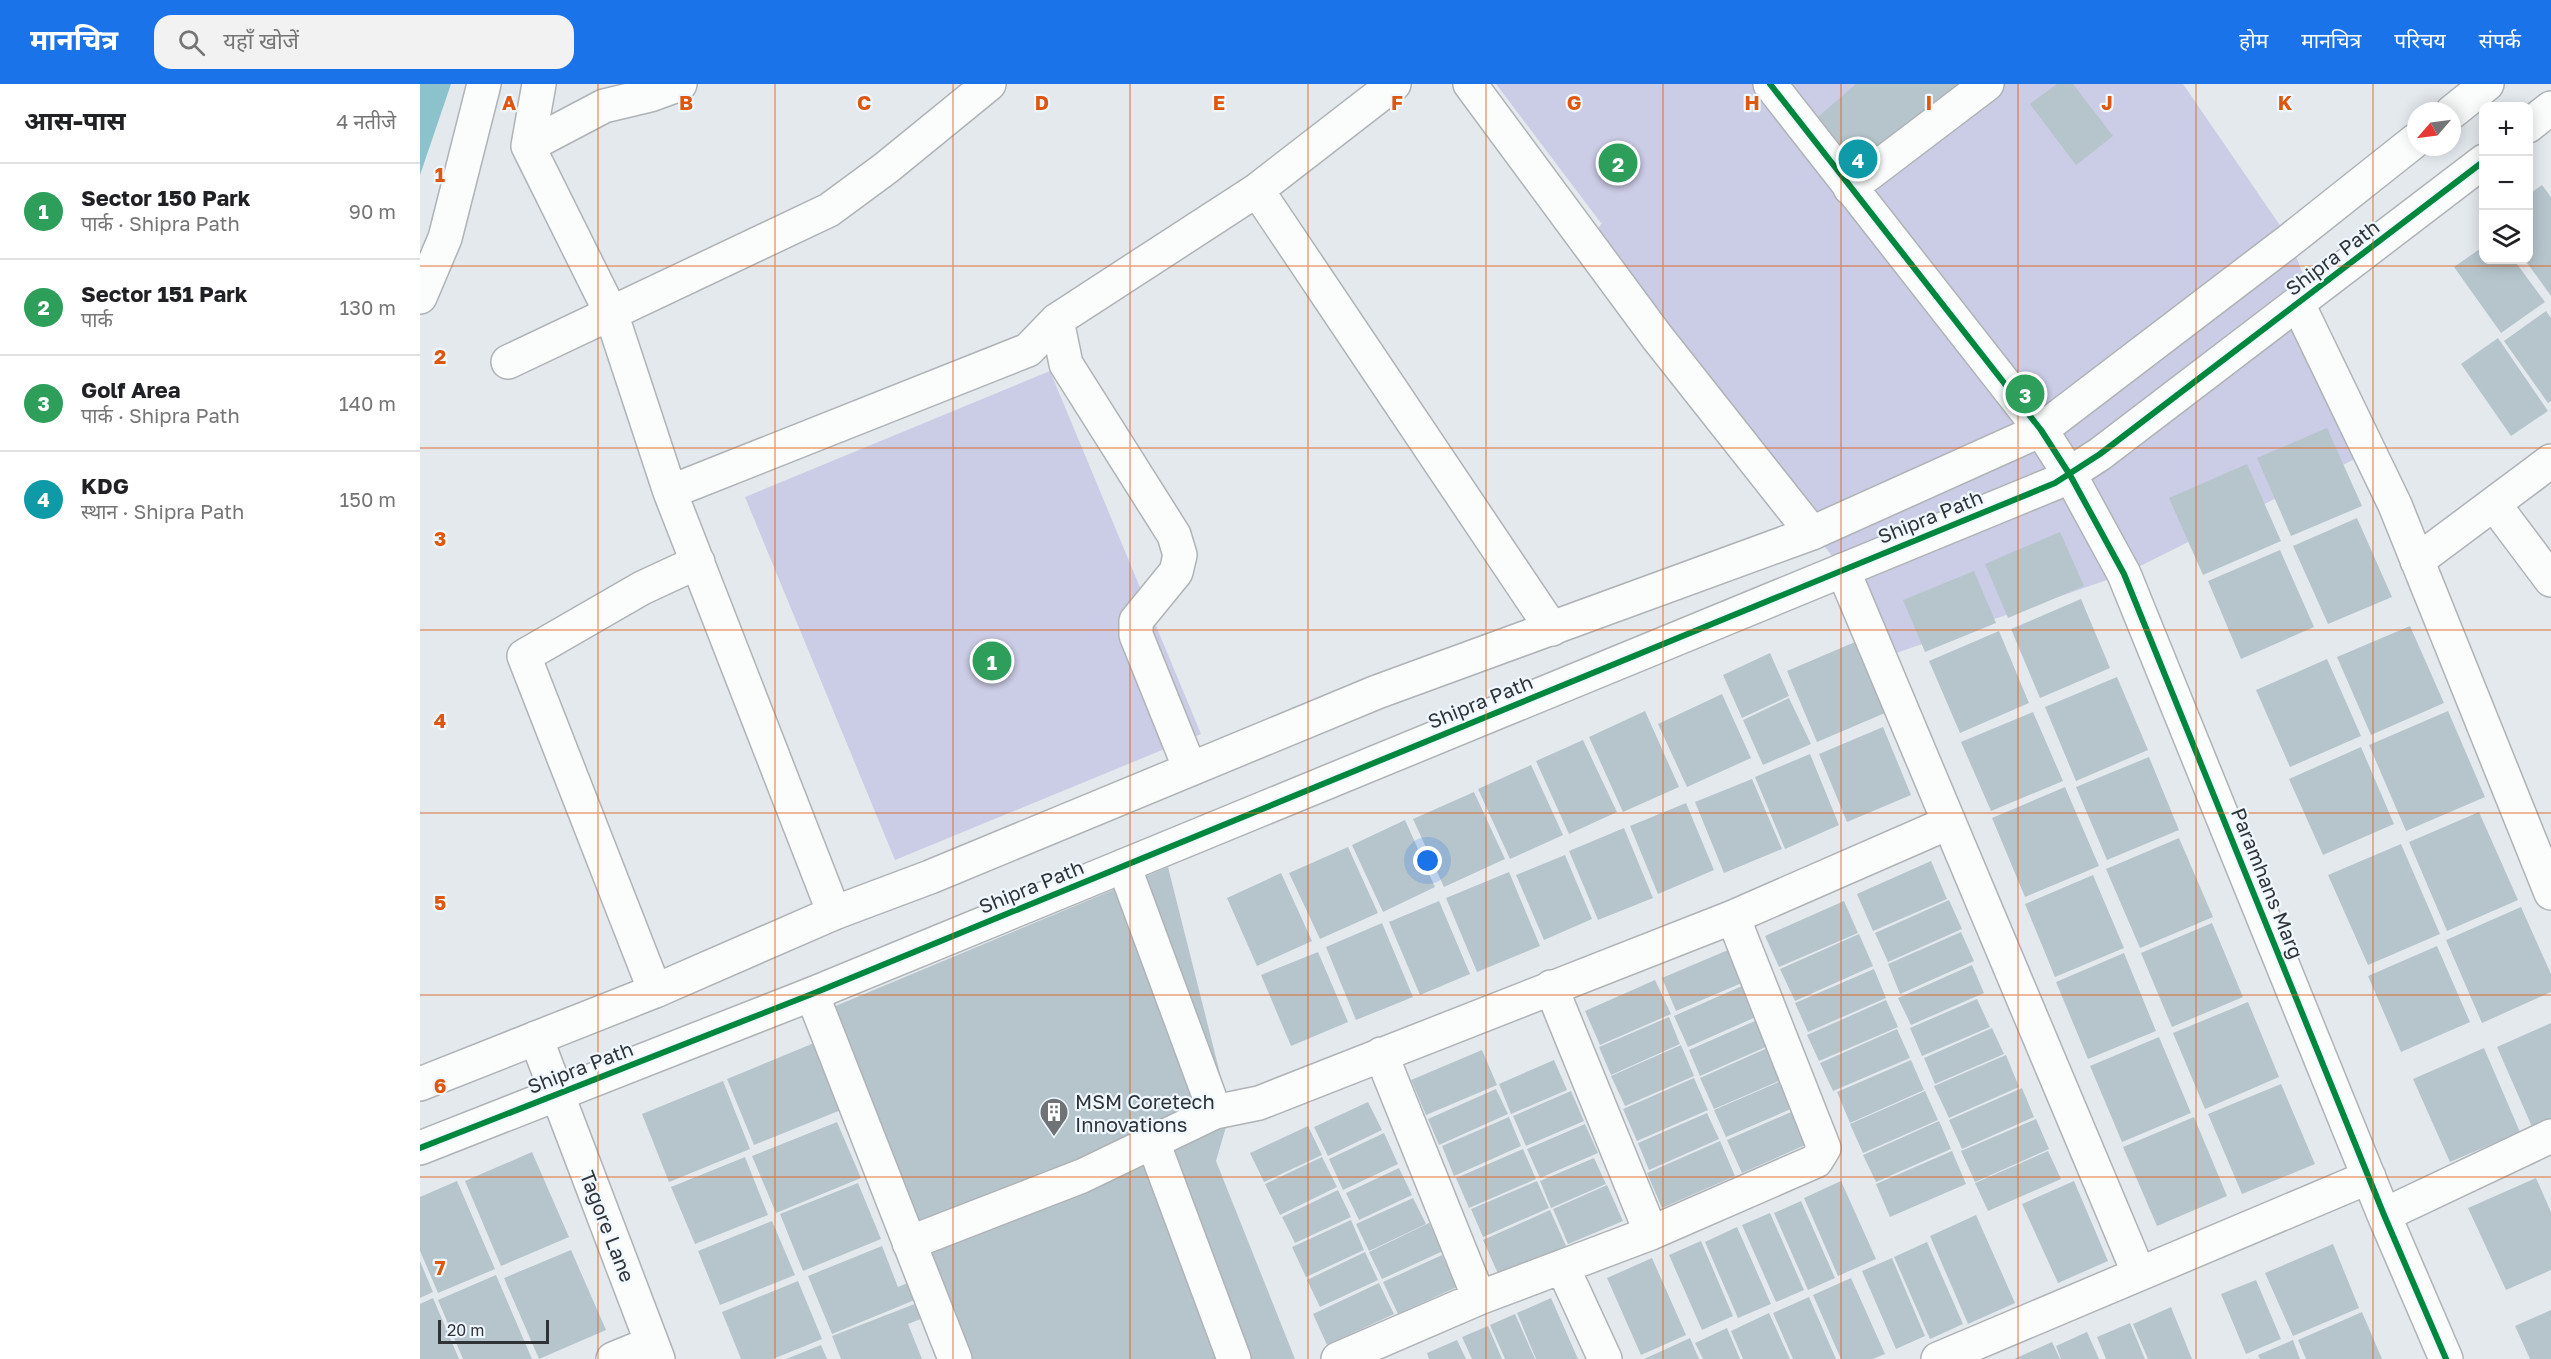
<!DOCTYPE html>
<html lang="hi">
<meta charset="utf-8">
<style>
body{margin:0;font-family:"Golos Text","Noto Sans Devanagari",sans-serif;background:#f2f2f2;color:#202124}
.controls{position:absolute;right:18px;top:18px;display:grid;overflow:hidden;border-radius:12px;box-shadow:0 3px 15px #0003}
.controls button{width:54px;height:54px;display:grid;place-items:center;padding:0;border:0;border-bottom:2px solid #e0e0e0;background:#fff;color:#202124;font:30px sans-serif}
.compass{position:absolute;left:1987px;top:18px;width:54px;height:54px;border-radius:50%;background:#fff;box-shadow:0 3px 15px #0003;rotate:242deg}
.scale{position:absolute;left:18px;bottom:15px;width:111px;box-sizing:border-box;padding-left:6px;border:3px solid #303336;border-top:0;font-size:16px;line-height:21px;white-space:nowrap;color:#303336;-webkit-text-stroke:4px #eff7ff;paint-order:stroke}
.you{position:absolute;left:1008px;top:777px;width:21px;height:21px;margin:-15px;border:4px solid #fff;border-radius:50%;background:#1a73e8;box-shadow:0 0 0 9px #1a73e833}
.badge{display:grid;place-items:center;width:39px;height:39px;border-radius:50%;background:#1a73e8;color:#fff;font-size:20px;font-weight:700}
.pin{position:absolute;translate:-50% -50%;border:3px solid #fff;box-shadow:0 2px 6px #0006}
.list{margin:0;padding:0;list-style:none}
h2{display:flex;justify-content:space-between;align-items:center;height:78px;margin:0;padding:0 24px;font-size:26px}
h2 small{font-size:20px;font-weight:400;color:#757577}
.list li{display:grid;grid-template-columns:39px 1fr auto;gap:18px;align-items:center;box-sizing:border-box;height:96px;padding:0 24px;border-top:2px solid #e0e0e0}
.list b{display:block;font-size:22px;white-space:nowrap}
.list p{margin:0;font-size:20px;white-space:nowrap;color:#757577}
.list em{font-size:20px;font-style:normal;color:#757577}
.icon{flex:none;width:33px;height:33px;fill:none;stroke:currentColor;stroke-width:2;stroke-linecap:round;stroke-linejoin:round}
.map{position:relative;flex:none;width:2131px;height:1275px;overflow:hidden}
header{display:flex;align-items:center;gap:36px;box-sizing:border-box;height:84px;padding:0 30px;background:#1a73e8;color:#fff}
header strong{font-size:28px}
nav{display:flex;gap:33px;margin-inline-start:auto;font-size:21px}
.search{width:420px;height:54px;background:#f2f2f2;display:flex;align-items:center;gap:15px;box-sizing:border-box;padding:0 21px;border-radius:18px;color:#757577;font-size:22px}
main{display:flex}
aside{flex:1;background:#fff}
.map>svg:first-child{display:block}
</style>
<header>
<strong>मानचित्र</strong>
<div class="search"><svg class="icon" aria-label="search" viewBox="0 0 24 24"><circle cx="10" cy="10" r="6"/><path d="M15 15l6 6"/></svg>यहाँ खोजें</div>
<nav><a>होम</a><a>मानचित्र</a><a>परिचय</a><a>संपर्क</a></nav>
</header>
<main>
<aside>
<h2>आस-पास<small>4 नतीजे</small></h2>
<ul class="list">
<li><span class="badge" style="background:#2e9e5b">1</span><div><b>Sector 150 Park</b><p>पार्क · Shipra Path</p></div><em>90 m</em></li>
<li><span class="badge" style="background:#2e9e5b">2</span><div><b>Sector 151 Park</b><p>पार्क</p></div><em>130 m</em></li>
<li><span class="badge" style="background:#2e9e5b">3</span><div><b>Golf Area</b><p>पार्क · Shipra Path</p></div><em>140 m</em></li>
<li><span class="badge" style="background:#0f9aa8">4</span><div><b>KDG</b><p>स्थान · Shipra Path</p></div><em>150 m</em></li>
</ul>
</aside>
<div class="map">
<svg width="2131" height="1275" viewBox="0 0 2131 1275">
<rect width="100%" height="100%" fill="#e4e9ee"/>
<!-- green -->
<path fill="#cbcce5" d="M1076,0H1763L1870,156L1949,368L1704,490L1459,575L1423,486L1167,158L1183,138L1181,139Z
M630,287L781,650L475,776L325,413Z"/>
<!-- water -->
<path fill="#8bc2cb" d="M0,0H31L0,91Z"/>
<!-- building -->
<path fill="#b6c5cc" d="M1436,0H1567L1430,104L1384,45Z
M1637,0H1653L1693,52L1656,81L1610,20Z
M2122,101L2131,113V212L2105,176H2108V111Z
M2064,162V176H2094L2125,218L2081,249L2034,183Z
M2126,227L2131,234V317L2128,319L2084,257Z
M2078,254L2128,327L2091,352L2041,280Z
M1907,344L1942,422L1871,452L1837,374Z
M1827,380L1861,457L1783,491L1749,414Z
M1937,434L1972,513L1908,540L1873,462Z
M1640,448L1664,502L1588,534L1565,480Z
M1860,466L1894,543L1821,575L1788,497Z
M1554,487L1576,539L1505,568L1483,516Z
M1661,515L1690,584L1620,614L1591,545Z
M1990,542L2024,619L1951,651L1917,573Z
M1579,547L1609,619L1540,649L1509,577Z
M1435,558L1465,629L1397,658L1367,587Z
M1350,569L1369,612L1322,634L1303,591Z
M1907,575L1941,652L1870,683L1836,606Z
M1697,593L1728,666L1656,697L1625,623Z
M1302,610L1331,674L1267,703L1238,640Z
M1369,614L1391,660L1343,681L1323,636Z
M1225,627L1259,703L1203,728L1169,653Z
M2028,627L2065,713L1986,747L1949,661Z
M1613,628L1643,697L1571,727L1541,658Z
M1463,643L1491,711L1427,738L1399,670Z
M1163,656L1197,728L1149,750L1116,677Z
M1941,663L1974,740L1903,771L1869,695Z
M1390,670L1419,741L1365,765L1335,693Z
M1729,673L1759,746L1687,776L1656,703Z
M1111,681L1143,751L1090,775L1058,705Z
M1332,695L1362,765L1304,789L1275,718Z
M1645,703L1679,782L1605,813L1572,734Z
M1054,708L1085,775L1024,803L993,735Z
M1266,719L1294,786L1238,810L1210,742Z
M2059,728L2098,816L2027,847L1989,758Z
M985,736L1015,803L963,828L932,761Z
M1204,744L1233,814L1178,836L1149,767Z
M1759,754L1793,833L1720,864L1686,785Z
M1981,760L2020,850L1948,881L1908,791Z
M928,763L958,829L900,855L869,789Z
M1145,771L1172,835L1124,856L1096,791Z
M1511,777L1527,815L1453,847L1437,810Z
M748,783L810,1029L796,1077L875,1275H551L413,923Z
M1089,788L1120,862L1057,888L1026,814Z
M861,789L892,857L837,882L807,814Z
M1673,791L1704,864L1635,893L1605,820Z
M1529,816L1542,845L1468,878L1455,849Z
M1019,817L1050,890L1000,911L969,838Z
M1424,817L1438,849L1359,883L1345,852Z
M2101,823L2131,890V908L2062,939L2026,856Z
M962,839L993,913L936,936L906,863Z
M1792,839L1823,913L1752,943L1721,869Z
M1541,848L1554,877L1480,910L1468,880Z
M1439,850L1453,882L1375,917L1360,885Z
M2017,862L2050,938L1981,968L1948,892Z
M1308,866L1322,899L1256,927L1242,894Z
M898,868L928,938L871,962L841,891Z
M1704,869L1736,947L1668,975L1636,898Z
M1552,881L1564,909L1491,941L1478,914Z
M1454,885L1466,914L1388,948L1375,919Z
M1235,896L1251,930L1180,961L1165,927Z
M1322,902L1336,933L1268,963L1254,932Z
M1557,915L1570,943L1502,972L1490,944Z
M1466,916L1478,943L1399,977L1387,951Z
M1828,918L1859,993L1785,1025L1753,949Z
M1249,933L1260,960L1191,991L1179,963Z
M1337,936L1348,962L1280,992L1269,966Z
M2131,939V1037L2113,1045L2077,963Z
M1572,944L1584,970L1515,1000L1504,974Z
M1477,945L1490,974L1413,1007L1400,979Z
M1739,953L1771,1029L1702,1058L1670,982Z
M394,959L421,1026L334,1061L307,995Z
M1261,961L1274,992L1205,1022L1191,992Z
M1352,962L1366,994L1294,1025L1280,994Z
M2064,964L2100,1048L2030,1078L1993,995Z
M1062,966L1077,1001L1006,1031L991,996Z
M1586,971L1599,1003L1529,1034L1514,1002Z
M1134,976L1147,1006L1091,1030L1079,1000Z
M1491,976L1504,1006L1430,1039L1417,1008Z
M1274,994L1288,1026L1217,1057L1203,1025Z
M1366,995L1378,1022L1306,1053L1294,1026Z
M303,997L330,1065L249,1098L222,1030Z
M1861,1000L1895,1080L1822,1110L1788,1030Z
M1602,1004L1614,1033L1542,1065L1529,1036Z
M1076,1005L1088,1030L1019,1061L1008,1035Z
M1151,1007L1164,1037L1106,1062L1093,1032Z
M1505,1007L1518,1036L1443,1069L1430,1040Z
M948,1018L962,1046L908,1072L894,1043Z
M1378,1025L1392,1058L1322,1089L1307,1056Z
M1287,1029L1299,1055L1229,1086L1218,1059Z
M1089,1033L1101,1062L1034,1092L1022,1062Z
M1774,1033L1807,1112L1737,1142L1703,1063Z
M1616,1035L1629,1065L1555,1098L1541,1067Z
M1519,1037L1531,1065L1456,1098L1443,1071Z
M417,1038L441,1094L356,1129L332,1072Z
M1165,1040L1178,1069L1120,1094L1107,1065Z
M888,1042L902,1071L844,1098L830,1069Z
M964,1049L978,1080L923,1106L909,1075Z
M1300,1057L1315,1092L1242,1124L1227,1089Z
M1103,1065L1116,1095L1049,1124L1036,1094Z
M1532,1067L1546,1100L1470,1133L1456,1100Z
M1628,1067L1641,1095L1568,1127L1555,1099Z
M112,1068L149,1153L81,1182L45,1097Z
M325,1073L348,1131L275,1160L251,1103Z
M902,1073L917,1103L860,1131L845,1100Z
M1174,1074L1186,1100L1131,1124L1120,1097Z
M979,1084L992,1111L939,1136L926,1109Z
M2116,1094L2131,1128V1186L2086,1206L2048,1124Z
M37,1097L75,1185L18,1209L0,1167V1113Z
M1117,1097L1129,1124L1063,1153L1051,1125Z
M1421,1097L1456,1175L1418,1192L1384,1114Z
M1654,1097L1688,1177L1638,1199L1602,1120Z
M438,1099L461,1155L383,1187L360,1130Z
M1187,1101L1203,1137L1148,1160L1133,1125Z
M918,1106L931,1133L875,1159L862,1133Z
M993,1114L1006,1140L949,1167L936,1140Z
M1381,1117L1415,1194L1388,1206L1354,1129Z
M1130,1126L1146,1162L1079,1192L1063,1156Z
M1350,1129L1384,1206L1356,1218L1322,1141Z
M1556,1131L1595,1219L1548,1240L1510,1152Z
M931,1136L944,1166L886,1193L872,1163Z
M352,1137L375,1191L300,1221L278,1167Z
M1009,1139L1023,1167L962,1195L949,1168Z
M1317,1143L1351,1220L1318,1234L1285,1158Z
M1281,1157L1313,1232L1282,1246L1249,1171Z
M1507,1158L1543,1240L1510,1255L1474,1173Z
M1913,1160L1939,1224L1873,1252L1845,1189Z
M462,1162L478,1203L495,1196L502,1213L412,1250L388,1192Z
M151,1166L186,1246L119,1275L84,1194Z
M945,1168L958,1196L900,1223L887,1196Z
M1022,1171L1037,1203L978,1230L963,1198Z
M1232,1174L1266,1251L1221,1271L1187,1194Z
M1472,1174L1505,1252L1476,1265L1442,1187Z
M0,1177L13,1208L0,1214Z
M76,1191L112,1275H43L18,1216Z
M1431,1194L1465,1270L1453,1275H1421L1393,1211Z
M1836,1196L1861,1255L1826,1270L1801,1210Z
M378,1197L402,1255L353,1275H321L302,1228Z
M959,1199L974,1230L907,1261L893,1230Z
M1389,1213L1416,1275H1373L1353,1229Z
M13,1214L39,1275H0V1220Z
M1131,1214L1158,1275H1116L1097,1229Z
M505,1216L511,1231L488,1240L502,1275H421L412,1252Z
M1751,1223L1772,1275H1728L1713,1240Z
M2131,1226V1275H2110L2095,1242Z
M1942,1228L1962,1275H1886L1878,1256Z
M1349,1229L1370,1275H1323L1311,1247Z
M1095,1230L1115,1275H1085L1070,1241Z
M1710,1239L1725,1275H1686L1677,1253Z
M1068,1242L1082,1275H1052L1042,1253Z
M1307,1244L1320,1275H1283L1275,1259Z
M1667,1248L1679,1275H1641L1636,1262Z
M1270,1254L1279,1275H1224Z
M1037,1256L1046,1275H1009L1007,1269Z
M1873,1256L1880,1275H1840L1838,1271Z
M1632,1258L1640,1275H1594Z
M401,1261L407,1275H366Z"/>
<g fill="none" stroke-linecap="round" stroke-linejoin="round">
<!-- street casing -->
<g stroke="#afb3b6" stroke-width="36">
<path id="street" d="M119,0L108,62L191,229L250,408L608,266L637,236
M1050,0L1237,253L1392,449
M1350,0L1621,346L1650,391L1704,490L1964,1131L2026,1275
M108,62L184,22L230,11L260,0
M1430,104L1567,0
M837,106L974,0
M0,213L25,154L64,0
M1878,220L1975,421L2131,809
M88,278L409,126L466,84L569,0
M250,408L414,829
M2074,420L2131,496
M1997,477L2131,377
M1423,486L1719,1190
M770,685L716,551V537L756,488L760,471L754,451L646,280L637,236L837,106L1132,545
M704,782L795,1028
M1131,903L1231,1149
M235,907L104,572L222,504L278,478
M392,910L535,1275
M116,954L238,1275
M961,970L1059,1214
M733,1058L814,1275
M1964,1131L2131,1052
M489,1159L662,1092L795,1028L839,1019L1313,833L1528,739
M1143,1184L1185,1275
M193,1275L232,1259
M918,1275L1059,1214L1231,1149L1396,1077L1404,1064L1313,833
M1518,1275L1949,1093"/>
</g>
<!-- secondary casing -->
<g stroke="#afb3b6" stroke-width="36">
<path id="secondary" d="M2032,28L2067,0
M2108,42L2131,24
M0,1000L235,907L414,829L510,793L957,608L1392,449L1621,346L1870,156L1996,56
M0,1064L392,910L1635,399L1680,370L2064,77"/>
</g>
<!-- street -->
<use href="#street" stroke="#fbfcfc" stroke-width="33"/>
<!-- secondary -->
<use href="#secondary" stroke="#fbfcfc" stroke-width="33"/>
<!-- cycleway casing -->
<g stroke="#eff7ff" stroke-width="10">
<path id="cycleway" d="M1350,0L1621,346L1650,391L1704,490L1964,1131L2026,1275
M0,1064L392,910L1635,399L1680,370L2064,77"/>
</g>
<!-- cycleway -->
<use href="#cycleway" stroke="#00873e" stroke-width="6"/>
</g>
<!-- grid -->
<path fill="none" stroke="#df570e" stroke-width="1.5" stroke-opacity="0.55" d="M178,0V1275M355,0V1275M533,0V1275M710,0V1275M888,0V1275M1066,0V1275M1243,0V1275M1421,0V1275M1598,0V1275M1776,0V1275M1953,0V1275M0,182H2131M0,364H2131M0,546H2131M0,729H2131M0,911H2131M0,1093H2131"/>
<!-- icons -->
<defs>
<g id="building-pin" transform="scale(1.5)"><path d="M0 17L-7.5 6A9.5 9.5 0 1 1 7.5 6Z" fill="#6f7376" stroke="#eff7ff"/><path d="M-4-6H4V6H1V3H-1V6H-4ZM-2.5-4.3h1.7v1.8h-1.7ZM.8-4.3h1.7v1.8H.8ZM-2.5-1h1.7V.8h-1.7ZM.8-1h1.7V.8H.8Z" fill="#fff"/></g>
</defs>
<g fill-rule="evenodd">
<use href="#building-pin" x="634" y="1028"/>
</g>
<g text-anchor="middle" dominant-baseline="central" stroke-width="4.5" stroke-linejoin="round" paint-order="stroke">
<!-- street labels -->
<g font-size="20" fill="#303336" stroke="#eff7ff">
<text transform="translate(1912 173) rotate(-37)">Shipra Path</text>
<text transform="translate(1510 432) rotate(-22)">Shipra Path</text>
<text transform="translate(1060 617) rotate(-22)">Shipra Path</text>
<text transform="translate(1848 799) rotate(68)">Paramhans Marg</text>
<text transform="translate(611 802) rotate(-22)">Shipra Path</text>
<text transform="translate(160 983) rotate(-21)">Shipra Path</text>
<text transform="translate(188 1142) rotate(69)">Tagore Lane</text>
</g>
<!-- poi labels -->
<g font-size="20" fill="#303336" stroke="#eff7ff" text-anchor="start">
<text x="655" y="1017">MSM Coretech<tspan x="655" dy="23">Innovations</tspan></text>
</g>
</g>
<g font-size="20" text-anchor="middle" font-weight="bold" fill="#df570e" stroke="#eff7ff" stroke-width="4.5" stroke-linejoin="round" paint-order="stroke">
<text x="89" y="26">A</text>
<text x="266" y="26">B</text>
<text x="444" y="26">C</text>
<text x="622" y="26">D</text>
<text x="799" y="26">E</text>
<text x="977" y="26">F</text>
<text x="1154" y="26">G</text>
<text x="1332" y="26">H</text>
<text x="1509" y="26">I</text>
<text x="1687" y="26">J</text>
<text x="1865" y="26">K</text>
<text x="20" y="98">1</text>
<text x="20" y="280">2</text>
<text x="20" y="462">3</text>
<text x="20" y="644">4</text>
<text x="20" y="826">5</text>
<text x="20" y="1009">6</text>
<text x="20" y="1191">7</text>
</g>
</svg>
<div class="controls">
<button>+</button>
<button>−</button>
<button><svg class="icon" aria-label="layers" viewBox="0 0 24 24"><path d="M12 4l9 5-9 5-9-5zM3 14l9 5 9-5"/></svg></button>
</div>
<svg class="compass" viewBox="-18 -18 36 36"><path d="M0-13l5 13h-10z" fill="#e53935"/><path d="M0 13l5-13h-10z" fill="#757577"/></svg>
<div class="scale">20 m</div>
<div class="you"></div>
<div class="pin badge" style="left:572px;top:577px;background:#2e9e5b">1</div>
<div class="pin badge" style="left:1198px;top:79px;background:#2e9e5b">2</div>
<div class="pin badge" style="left:1605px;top:310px;background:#2e9e5b">3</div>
<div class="pin badge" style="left:1438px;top:75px;background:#0f9aa8">4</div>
</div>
</main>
